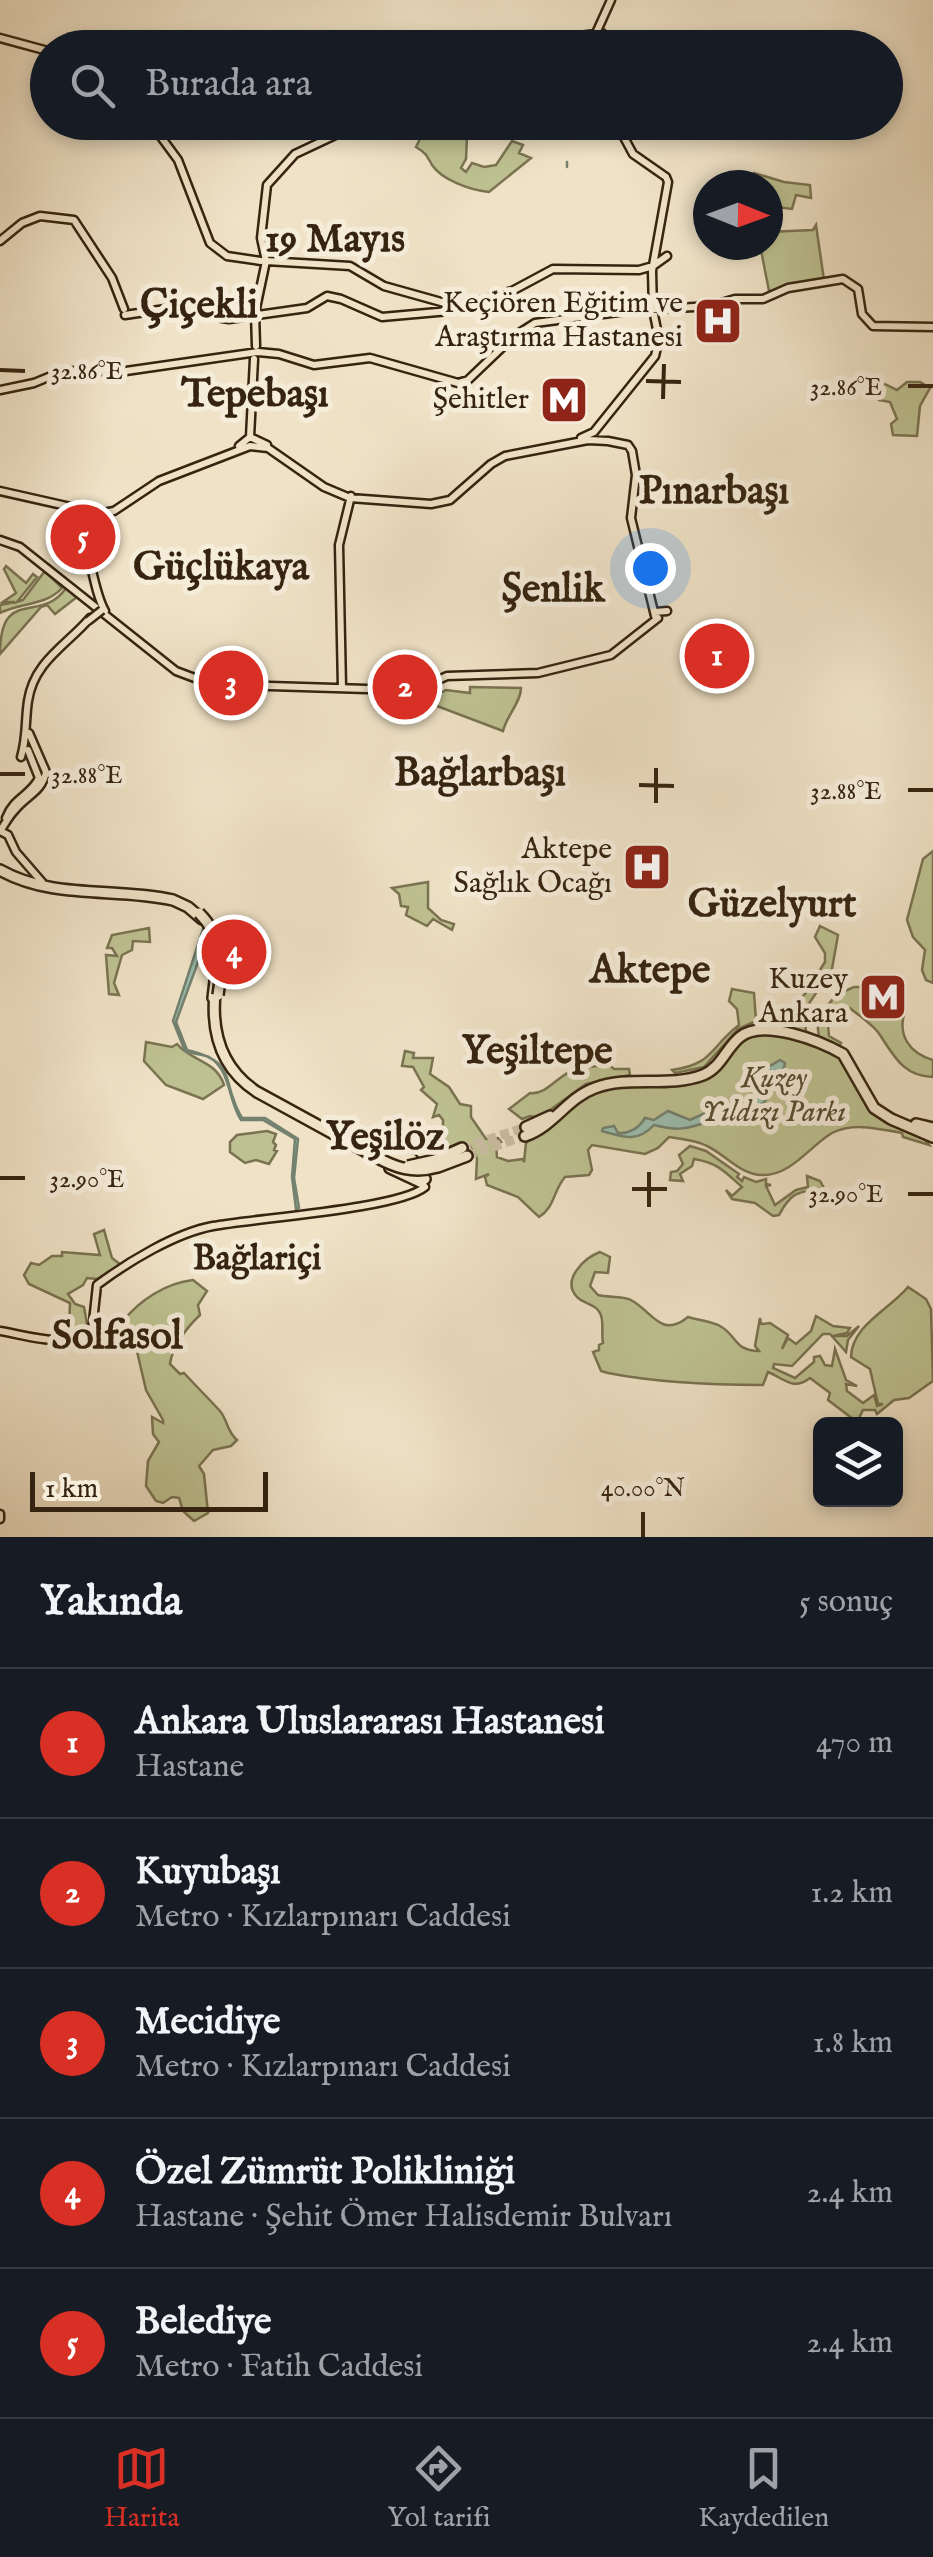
<!DOCTYPE html>
<html lang="tr">
<meta charset="utf-8">
<style>
body{margin:0;font-family:"IM FELL English",serif;background:#20242c;color:#f1f3f6}
.controls{position:absolute;right:30px;bottom:30px;display:grid;overflow:hidden;border-radius:15px;box-shadow:0 5px 15px #0003}
.controls button{width:90px;height:90px;display:grid;place-items:center;padding:0;border:0;border-bottom:2px solid #363941;background:#171b24;color:#f1f3f6;font:50px sans-serif}
.compass{position:absolute;left:693px;top:170px;width:90px;height:90px;border-radius:50%;background:#171b24;box-shadow:0 5px 15px #0003;rotate:91deg}
.scale{position:absolute;left:30px;bottom:25px;width:238px;box-sizing:border-box;padding-left:10px;border:5px solid #362410;border-top:0;font-size:28px;line-height:35px;white-space:nowrap;color:#362410;-webkit-text-stroke:8px #f5ecda;paint-order:stroke}
.you{position:absolute;left:650px;top:568px;width:35px;height:35px;margin:-25px;border:8px solid #fff;border-radius:50%;background:#1a73e8;box-shadow:0 0 0 15px #1a73e833}
.badge{display:grid;place-items:center;width:65px;height:65px;border-radius:50%;background:#d93025;color:#fff;font-size:32px;font-weight:700}
.pin{position:absolute;translate:-50% -50%;border:5px solid #fff;box-shadow:0 2px 10px #0006}
.list{margin:0;padding:0;list-style:none}
h2{display:flex;justify-content:space-between;align-items:center;height:130px;margin:0;padding:0 40px;font-size:42px}
h2 small{font-size:32px;font-weight:400;color:#9ea1a6}
.list li{display:grid;grid-template-columns:65px 1fr auto;gap:30px;align-items:center;box-sizing:border-box;height:150px;padding:0 40px;border-top:2px solid #363941}
.list b{display:block;font-size:38px;white-space:nowrap}
.list p{margin:0;font-size:32px;white-space:nowrap;color:#9ea1a6}
.list em{font-size:32px;font-style:normal;color:#9ea1a6}
.icon{flex:none;width:55px;height:55px;fill:none;stroke:currentColor;stroke-width:2;stroke-linecap:round;stroke-linejoin:round}
.map{position:relative;flex:none;width:933px;height:1537px;overflow:hidden}
.search{position:absolute;background:#171b24;box-shadow:0 5px 15px #0003;left:30px;right:30px;top:30px;height:110px;display:flex;align-items:center;gap:25px;box-sizing:border-box;padding:0 35px;border-radius:55px;color:#9ea1a6;font-size:38px}
.sheet{height:880px;background:#171b24}
nav{display:flex;justify-content:space-around;align-items:center;box-sizing:border-box;height:140px;border-top:2px solid #363941;background:#171b24;font-size:28px;color:#9ea1a6}
nav a{display:grid;justify-items:center;gap:5px}
nav .on{color:#d93025}
.map>svg:first-child{display:block}
</style>
<div class="map">
<svg width="933" height="1537" viewBox="0 0 933 1537">
<rect width="100%" height="100%" fill="#efe2c6"/>
<filter id="stains"><feTurbulence type="fractalNoise" baseFrequency=".002" numOctaves="4"/><feColorMatrix values="0 0 0 0 .2 0 0 0 0 .09 0 0 0 0 .02 0 0 0 .5 -.17"/></filter>
<radialGradient id="worn" r=".72"><stop offset=".6" stop-color="#630" stop-opacity="0"/><stop offset="1" stop-color="#630" stop-opacity=".3"/></radialGradient>
<!-- green -->
<path fill="#bec292" stroke="#7a7351" stroke-width="2.5" d="M421,123H456L461,134L467,137L466,159L461,168L466,172L472,163L484,167L496,165L512,141L523,145L519,153L531,158L489,192C470,190 442,180 432,165C427,156 426,153 416,147L423,133L418,127Z
M754,173L784,182L810,185L811,198L796,195L792,209L768,206V185H744Z
M816,225L824,280L769,291L760,245H768V232L813,230Z
M881,382L897,390L907,382H920L930,388L920,406L917,436L893,435L891,424L897,419L890,402L879,400Z
M6,566L26,583L33,574L37,577L17,602L23,600L45,571L62,588C46,606 21,602 0,613V605L15,602H3L16,593L4,569Z
M66,588L77,597L55,614L47,605L41,607L0,654C0,585 41,625 66,588Z
M470,687L521,688C521,702 507,715 503,731L437,706L435,696L446,690L470,693Z
M933,851V983L926,980L922,970L925,950L913,937L907,920L923,859Z
M428,882V908L441,920L454,924L452,930L433,919L427,926L406,915L408,907L401,906L399,894L392,888Z
M820,926L838,935L832,969L804,1011L807,1041L840,1055L865,1100L922,1136L929,1145L903,1137L902,1133C879,1129 854,1122 832,1133C811,1145 791,1176 762,1175C741,1175 726,1155 707,1146C696,1140 682,1139 669,1137L658,1148L645,1154L592,1145L588,1150L592,1170L589,1175L565,1177C553,1191 555,1207 539,1217L518,1197L487,1185L485,1177L489,1174L476,1179L477,1158L468,1143L441,1153L434,1131L443,1126V1120L439,1115L433,1117L437,1104L421,1090L424,1087L413,1067L402,1066L405,1051L414,1053L413,1058H433L430,1074L449,1087L460,1104L471,1106V1117L486,1139L498,1138L501,1142L496,1144L497,1157L508,1161L523,1159L524,1162L526,1143L574,1102L596,1089L689,1079L727,1057L749,1033L790,1035L793,1004C810,994 814,978 825,962V953L815,937Z
M149,928L150,942L133,941L132,950L122,955L114,983L119,995L109,994L106,955L117,956L112,948H107L112,935Z
M854,987H860L861,991L897,1011H905C897,1035 909,1053 933,1060V1077C903,1076 894,1056 880,1035C874,1025 859,1016 850,1008L842,1009L828,1025L829,1036L841,1043L839,1046L819,1039L817,1019L836,995Z
M732,989L754,993L756,1021L738,1029L704,1067L675,1073L672,1070C714,1064 709,1048 739,1025L737,1009L729,1001Z
M146,1042L172,1047L177,1044C192,1062 216,1060 224,1085L203,1099L166,1085L144,1061Z
M607,1063L614,1069H629L630,1075L586,1084L539,1118L530,1116L522,1119L509,1109L530,1093C547,1095 558,1075 574,1070C585,1066 596,1068 607,1063Z
M267,1131L276,1134L273,1142L276,1145L274,1150L277,1151L269,1164L256,1160L245,1163L230,1152V1142L237,1135Z
M690,1146L706,1151L739,1174L737,1177L742,1181L744,1177L756,1182L766,1179V1184L771,1185L766,1186L775,1205L796,1190L808,1187L807,1176L820,1181L824,1188C799,1193 793,1189 779,1215L773,1216L755,1203L732,1199L726,1190L732,1196L742,1187C726,1173 719,1163 694,1159L692,1166L680,1174L683,1181L670,1180L671,1172L677,1171L683,1164L679,1155Z
M104,1230L112,1258L121,1265L120,1268L97,1279L87,1278L83,1285L68,1294L75,1304L84,1307L87,1324L75,1333V1327L69,1326L70,1303L29,1284L24,1275L31,1263L39,1265L52,1256H62V1252L100,1255L94,1234Z
M600,1252L610,1257L608,1273L595,1272L590,1286L598,1295C608,1298 622,1295 631,1300C653,1312 661,1339 688,1317C698,1320 711,1321 720,1326C737,1335 734,1351 759,1351L755,1346L760,1318L761,1324L770,1323L788,1335L782,1349L788,1338L796,1344L811,1331L816,1316L833,1326L850,1328L847,1333L833,1336H847L859,1326L848,1340L846,1352L830,1334H823L792,1366L774,1364L773,1368L795,1378L814,1362V1357L820,1356L825,1365L832,1366L835,1349L846,1380L857,1386L846,1384L847,1391L863,1403L874,1395L877,1406L883,1404H878L870,1369L851,1357C852,1325 889,1310 908,1287L926,1299L931,1309L933,1381L909,1398L894,1400L877,1414L875,1410H863L857,1422L828,1400L830,1393L810,1378C793,1391 785,1379 768,1372L763,1385C710,1385 659,1383 608,1373L601,1371L593,1352L599,1350V1345L603,1343C601,1333 605,1318 598,1310C593,1304 583,1303 577,1297C561,1280 584,1258 600,1252Z
M193,1280L207,1291L198,1305L200,1315C187,1327 172,1347 170,1364L180,1374L184,1373C196,1386 208,1398 220,1411C228,1421 227,1432 237,1440L231,1446L213,1450L199,1466L204,1474L208,1513L194,1521L183,1511L179,1498L172,1497L163,1503L156,1501L146,1486L148,1461L159,1442L153,1434L152,1417L163,1423V1420L146,1390L136,1347L124,1332L123,1321C140,1300 166,1283 193,1280Z"/>
<!-- water -->
<path fill="#9bbfaf" stroke="#73816f" stroke-width="2.5" d="M203,929L208,935L176,1022L187,1050C239,1062 220,1081 242,1118H265L298,1139L294,1178L299,1208L296,1209L292,1177L295,1139L263,1120H241C228,1101 231,1070 209,1057C202,1054 192,1054 185,1051L173,1021Z
M780,1060L785,1063L784,1067L766,1100L757,1110C741,1103 732,1117 717,1122C712,1124 706,1122 701,1124C683,1130 673,1130 654,1125C638,1142 626,1138 602,1131L603,1128L614,1126L618,1133C629,1134 639,1128 645,1118L654,1120L668,1111L690,1120L714,1109L716,1113L723,1108H742L756,1095L765,1069Z"/>
<g fill="none" stroke-linecap="round" stroke-linejoin="round">
<!-- stream -->
<path stroke="#73816f" stroke-width="2.5" d="M567,162V167"/>
<!-- highway-tunnel -->
<path stroke="#cabca2" stroke-width="9" stroke-dasharray="9 4.5" stroke-linecap="butt" d="M462,1148L526,1127
M467,1156L525,1136"/>
<!-- major casing -->
<g stroke="#362410" stroke-width="11">
<path id="major" d="M0,38L48,51
M414,48L430,43L507,46L602,33
M606,48L597,31L611,0
M150,122L178,160L210,243L227,256L261,261
M0,241L22,223L40,216L74,220L112,278L124,309
M266,261L350,266L384,286L459,307
M788,288L843,279L858,289L862,314L873,326L933,327
M125,315L199,304L222,318L229,319L307,308L327,296L341,299L382,317L449,311L512,291L553,269L639,270L653,266L667,256
M256,346L255,313L266,261L261,238L267,185L295,154L363,122
M0,390L34,383L63,371L119,372L258,352L279,354L314,365L370,358L458,383L468,380L513,337L535,323L626,311L711,306L735,299H763L788,288
M250,437L267,445
M581,438L594,432L655,356L659,339L653,310L652,271L668,182L666,177L633,154L619,128
M239,446L250,437L254,359
M0,491L93,512
M65,508C90,522 89,584 105,611
M81,531L86,516L114,511L159,481L250,446L268,448L324,487L350,498L431,504L450,500L491,464L505,456L588,440L608,441L628,445L632,451L636,475L631,518L655,616
M0,540L20,547L176,671L200,680L238,685L399,690L427,685L447,676L538,673L611,655L658,618
M655,612L667,611
M342,688L339,545L351,496
M21,757C27,737 25,721 28,701C34,661 67,645 90,618
M6,818C14,797 30,796 39,778L28,750
M8,835L0,831C5,824 9,816 15,810C27,795 42,792 46,772L29,733
M8,835L16,852L42,882
M0,1331C30,1336 65,1349 92,1331L97,1285C128,1262 175,1233 213,1226C256,1218 398,1209 425,1187
M0,1514V1519"/>
</g>
<!-- highway casing -->
<g stroke="#362410" stroke-width="14">
<path id="highway" d="M0,870C53,900 116,887 173,900L188,907L202,919
M215,993C211,1034 222,1069 257,1092L374,1156
M213,998L217,964
M916,1124L933,1128
M331,1127L378,1151L412,1159L425,1179
M526,1127L550,1116
M525,1136C554,1126 567,1098 595,1088C628,1075 669,1088 703,1075C721,1068 726,1048 740,1037C763,1018 820,1041 843,1054L874,1108L891,1119L933,1137
M435,1160L462,1148
M438,1167L467,1156
M390,1168L422,1183"/>
</g>
<!-- major -->
<use href="#major" stroke="#efe2c6" stroke-width="6"/>
<!-- highway -->
<use href="#highway" stroke="#efe2c6" stroke-width="9"/>
<!-- major-bridge casing -->
<g stroke="#362410" stroke-width="11" stroke-linecap="butt">
<path id="major-bridge" d="M88,621L102,610"/>
</g>
<!-- highway-bridge casing -->
<g stroke="#362410" stroke-width="14" stroke-linecap="butt">
<path id="highway-bridge" d="M199,913C223,937 223,963 218,995
M374,1156C396,1168 413,1174 438,1167
M408,1166L435,1160"/>
</g>
<!-- major-bridge -->
<use href="#major-bridge" stroke="#efe2c6" stroke-width="6"/>
<!-- highway-bridge -->
<use href="#highway-bridge" stroke="#efe2c6" stroke-width="9"/>
</g>
<!-- ticks -->
<path fill="none" stroke="#362410" stroke-width="4" d="M0,370L25,371M646,381L681,382M908,386H933M663,399L664,364M0,774H25M639,785L674,786M908,790H933M656,803V768M0,1178H25M632,1189H667M908,1194H933M649,1207V1172M643,1537V1512"/>
<!-- icons -->
<defs>
<g id="hospital-square" transform="scale(2.5)"><rect x="-9" y="-9" width="18" height="18" rx="4" fill="#8f2418" stroke="#f5ecda"/><path d="M-5-5h3v3.5h4V-5h3V5h-3V1.5h-4V5h-3Z" fill="#fff"/></g>
<g id="metro-square" transform="scale(2.5)"><rect x="-9" y="-9" width="18" height="18" rx="4" fill="#8f2418" stroke="#f5ecda"/><path d="M-5.5 5V-5H-3L0 0L3-5H5.5V5H3V-.5L0 4L-3-.5V5Z" fill="#fff"/></g>
</defs>
<g fill-rule="evenodd">
<use href="#hospital-square" x="718" y="321"/>
<use href="#metro-square" x="564" y="400"/>
<use href="#hospital-square" x="647" y="867"/>
<use href="#metro-square" x="883" y="997"/>
</g>
<g text-anchor="middle" dominant-baseline="central" stroke-width="10" stroke-linejoin="round" paint-order="stroke">
<!-- poi labels -->
<g font-size="30" fill="#362410" stroke="#f5ecda" text-anchor="end">
<text x="683" y="304">Keçiören Eğitim ve<tspan x="683" dy="34">Araştırma Hastanesi</tspan></text>
<text x="529" y="400">Şehitler</text>
<text x="612" y="850">Aktepe<tspan x="612" dy="34">Sağlık Ocağı</tspan></text>
<text x="848" y="980">Kuzey<tspan x="848" dy="34">Ankara</tspan></text>
</g>
<!-- park labels -->
<g font-size="30" font-style="italic" fill="#584c30" stroke="#f5ecda">
<text x="774" y="1079">Kuzey<tspan x="774" dy="34">Yıldızı Parkı</tspan></text>
</g>
<!-- quarter labels -->
<g font-size="35" font-weight="bold" fill="#362410" stroke="#f5ecda">
<text x="257" y="1259">Bağlariçi</text>
</g>
<!-- district labels -->
<g font-size="40" font-weight="bold" fill="#362410" stroke="#f5ecda">
<text x="335" y="240">19 Mayıs</text>
<text x="199" y="306">Çiçekli</text>
<text x="255" y="395">Tepebaşı</text>
<text x="714" y="492">Pınarbaşı</text>
<text x="221" y="568">Güçlükaya</text>
<text x="553" y="590">Şenlik</text>
<text x="480" y="774">Bağlarbaşı</text>
<text x="772" y="905">Güzelyurt</text>
<text x="650" y="971">Aktepe</text>
<text x="537" y="1052">Yeşiltepe</text>
<text x="385" y="1138">Yeşilöz</text>
<text x="117" y="1337">Solfasol</text>
</g>
</g>
<g font-size="25" text-anchor="middle" fill="#362410" stroke="#f5ecda" stroke-width="10" stroke-linejoin="round" paint-order="stroke">
<text x="87" y="379">32.86°E</text>
<text x="846" y="395">32.86°E</text>
<text x="87" y="783">32.88°E</text>
<text x="846" y="799">32.88°E</text>
<text x="87" y="1187">32.90°E</text>
<text x="846" y="1202">32.90°E</text>
<text x="643" y="1496">40.00°N</text>
</g>
<rect width="100%" height="100%" filter="url(#stains)"/>
<rect width="100%" height="100%" fill="url(#worn)"/>
</svg>
<div class="controls">
<button><svg class="icon" aria-label="layers" viewBox="0 0 24 24"><path d="M12 4l9 5-9 5-9-5zM3 14l9 5 9-5"/></svg></button>
</div>
<svg class="compass" viewBox="-18 -18 36 36"><path d="M0-13l5 13h-10z" fill="#e53935"/><path d="M0 13l5-13h-10z" fill="#9ea1a6"/></svg>
<div class="scale">1 km</div>
<div class="you"></div>
<div class="pin badge" style="left:717px;top:656px">1</div>
<div class="pin badge" style="left:405px;top:687px">2</div>
<div class="pin badge" style="left:231px;top:683px">3</div>
<div class="pin badge" style="left:234px;top:952px">4</div>
<div class="pin badge" style="left:83px;top:537px">5</div>
<div class="search"><svg class="icon" aria-label="search" viewBox="0 0 24 24"><circle cx="10" cy="10" r="6"/><path d="M15 15l6 6"/></svg>Burada ara</div>
</div>
<section class="sheet">
<h2>Yakında<small>5 sonuç</small></h2>
<ul class="list">
<li><span class="badge">1</span><div><b>Ankara Uluslararası Hastanesi</b><p>Hastane</p></div><em>470 m</em></li>
<li><span class="badge">2</span><div><b>Kuyubaşı</b><p>Metro · Kızlarpınarı Caddesi</p></div><em>1.2 km</em></li>
<li><span class="badge">3</span><div><b>Mecidiye</b><p>Metro · Kızlarpınarı Caddesi</p></div><em>1.8 km</em></li>
<li><span class="badge">4</span><div><b>Özel Zümrüt Polikliniği</b><p>Hastane · Şehit Ömer Halisdemir Bulvarı</p></div><em>2.4 km</em></li>
<li><span class="badge">5</span><div><b>Belediye</b><p>Metro · Fatih Caddesi</p></div><em>2.4 km</em></li>
</ul>
</section>
<nav>
<a class="on"><svg class="icon" aria-label="map" viewBox="0 0 24 24"><path d="M3 6l6-2 6 2 6-2v14l-6 2-6-2-6 2zM9 4v14M15 6v14"/></svg>Harita</a>
<a><svg class="icon" aria-label="directions" viewBox="0 0 24 24"><path d="M12 3l9 9-9 9-9-9zM9 14v-3h6M13 9l2 2-2 2"/></svg>Yol tarifi</a>
<a><svg class="icon" aria-label="saved" viewBox="0 0 24 24"><path d="M7 4h10v16l-5-4-5 4z"/></svg>Kaydedilen</a>
</nav>
